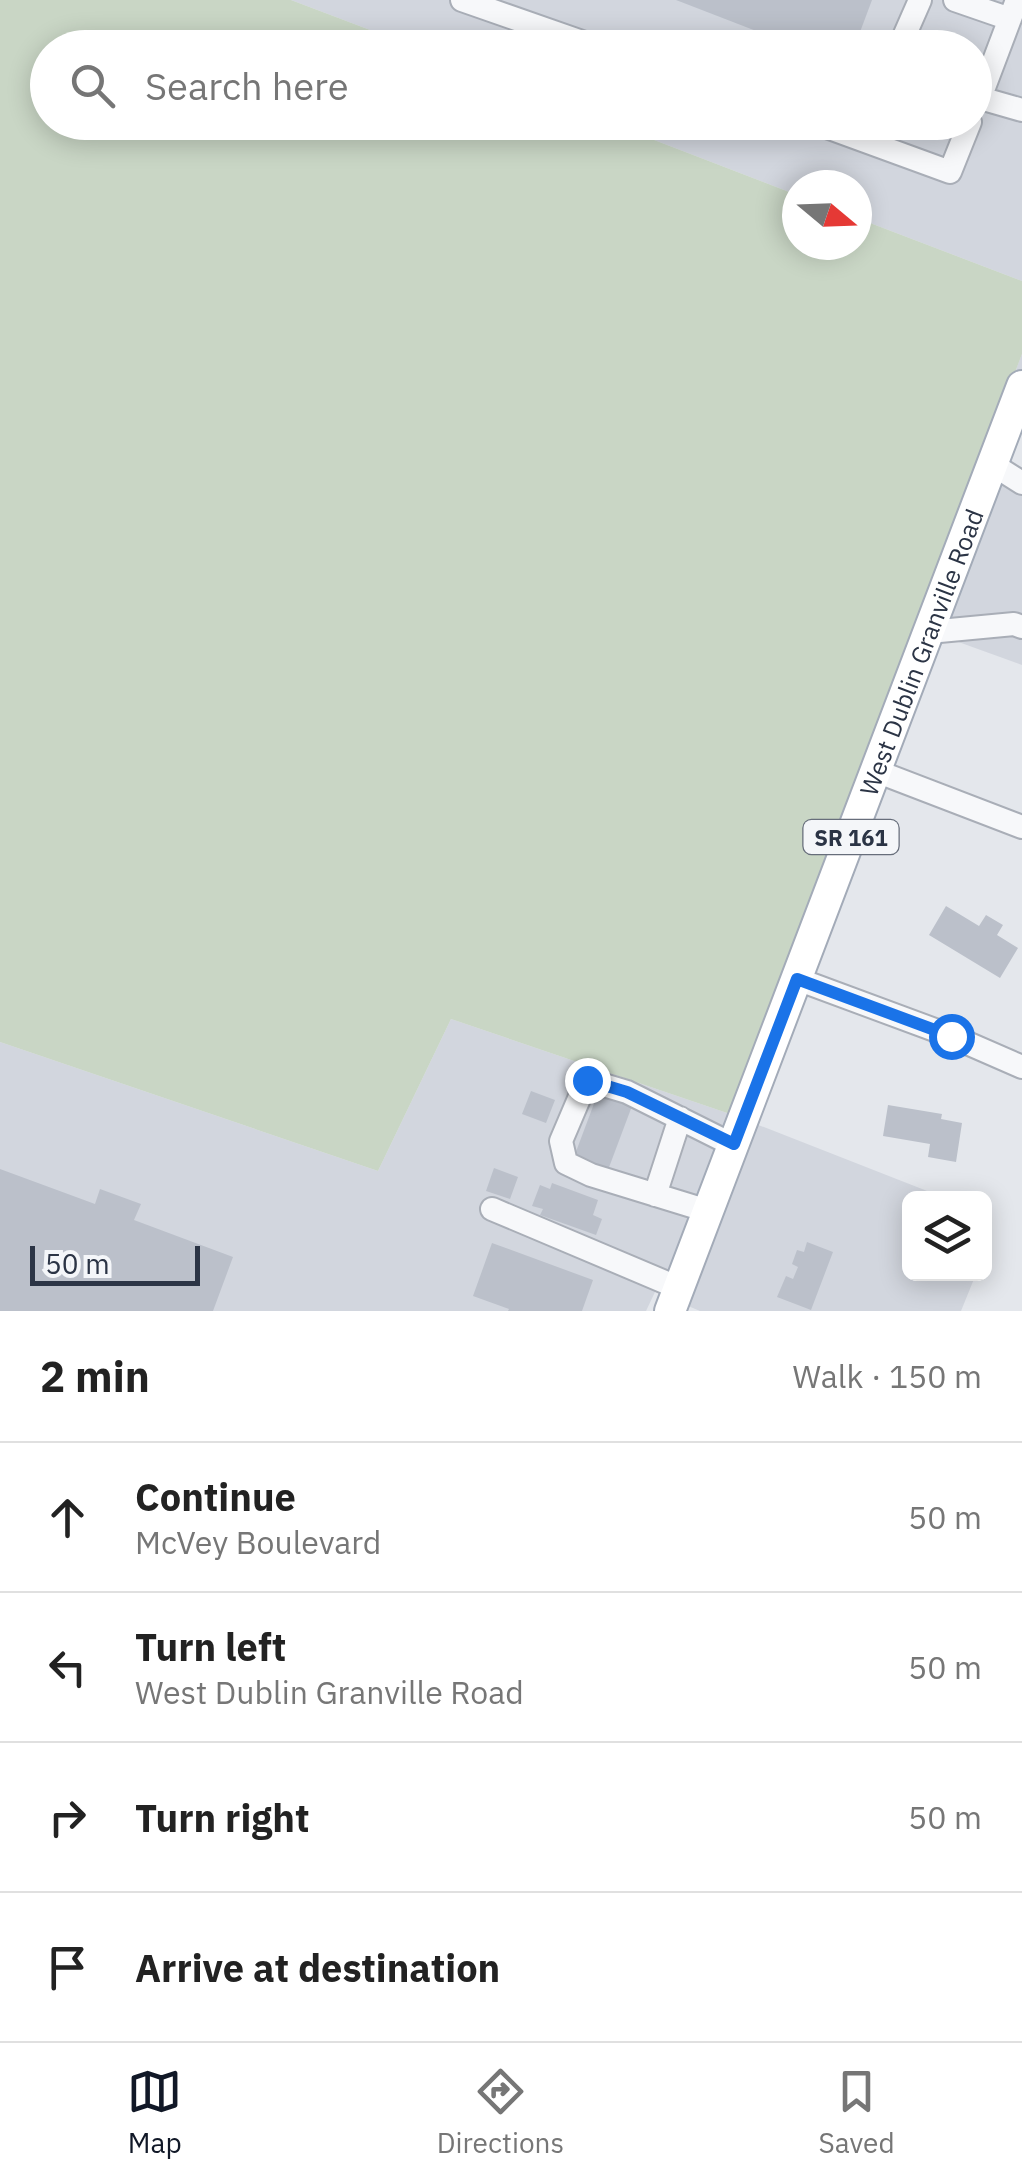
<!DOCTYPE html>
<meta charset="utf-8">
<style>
body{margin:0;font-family:"IBM Plex Sans",sans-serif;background:#f6f6f6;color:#222}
.controls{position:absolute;right:30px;bottom:30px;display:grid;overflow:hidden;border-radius:15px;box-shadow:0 5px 25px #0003}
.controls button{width:90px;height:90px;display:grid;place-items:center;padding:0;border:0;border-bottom:2px solid #e0e0e0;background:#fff;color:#222;font:50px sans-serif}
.compass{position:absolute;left:782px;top:170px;width:90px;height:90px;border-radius:50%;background:#fff;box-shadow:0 5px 25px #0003;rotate:109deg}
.scale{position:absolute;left:30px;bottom:25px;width:170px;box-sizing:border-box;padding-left:10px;border:5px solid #2b3445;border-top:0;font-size:28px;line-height:35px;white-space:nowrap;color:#2b3445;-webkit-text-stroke:8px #f4f6f9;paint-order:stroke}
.stop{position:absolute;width:30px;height:30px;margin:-22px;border:8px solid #1a73e8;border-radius:50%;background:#fff}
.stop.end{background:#1a73e8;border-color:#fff;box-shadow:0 2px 10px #0008}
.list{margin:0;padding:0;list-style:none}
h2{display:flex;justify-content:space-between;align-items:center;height:130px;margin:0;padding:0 40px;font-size:42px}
h2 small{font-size:32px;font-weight:400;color:#767676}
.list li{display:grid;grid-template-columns:65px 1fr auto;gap:30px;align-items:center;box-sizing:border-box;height:150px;padding:0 40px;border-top:2px solid #e0e0e0}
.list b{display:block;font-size:38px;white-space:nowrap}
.list p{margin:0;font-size:32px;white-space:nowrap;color:#767676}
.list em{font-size:32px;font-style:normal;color:#767676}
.icon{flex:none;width:55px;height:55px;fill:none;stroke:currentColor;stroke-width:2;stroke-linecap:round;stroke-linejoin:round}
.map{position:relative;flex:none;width:1022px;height:1311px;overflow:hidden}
.search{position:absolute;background:#fff;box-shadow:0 5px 25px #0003;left:30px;right:30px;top:30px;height:110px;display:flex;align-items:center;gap:25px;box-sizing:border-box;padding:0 35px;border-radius:55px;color:#767676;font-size:38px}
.sheet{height:730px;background:#fff}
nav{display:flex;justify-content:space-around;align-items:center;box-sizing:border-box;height:140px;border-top:2px solid #e0e0e0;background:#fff;font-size:28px;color:#767676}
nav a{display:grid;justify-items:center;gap:5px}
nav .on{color:#111827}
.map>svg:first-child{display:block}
</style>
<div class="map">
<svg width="1022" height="1311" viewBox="0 0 1022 1311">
<rect width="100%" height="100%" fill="#e4e7ec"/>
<!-- built -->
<path fill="#d2d6de" d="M291,0H1022V281L857,218V185H797V195L610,123L974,122V48L415,47Z
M1022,354V388L994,460L1022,472V665L917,627Z
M451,1019L733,1115L945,1198H910V1274H976L961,1311H700L655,1292L646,1311H0V1042L378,1171Z"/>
<!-- green -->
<path fill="#c9d6c5" d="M0,0H291L415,47L48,48V122L610,123L797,195V245H857V218L1022,281V354L733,1115L451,1019L378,1171L0,1042Z"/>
<!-- building -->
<path fill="#bbc0ca" d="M676,0H872L854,48H800Z
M946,906L979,926L986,915L1003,925L997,935L1018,948L1000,978L929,935Z
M531,1091L555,1100L546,1123L522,1114Z
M598,1093L632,1106L608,1170L574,1157Z
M888,1105L942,1114L941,1119L962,1123L956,1162L928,1157L930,1144L883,1136Z
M494,1168L518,1177L510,1199L486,1191Z
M0,1169L95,1204L100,1189L141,1204L134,1220L233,1257L213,1311H0Z
M552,1183L598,1200L593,1215L602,1219L596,1235L540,1215L543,1209L532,1206L540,1185L550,1189Z
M807,1242L833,1252L811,1310L777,1297L786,1276L793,1279L798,1267L792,1264L797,1250L804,1252Z
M492,1243L593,1280L582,1311H508L509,1309L473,1296Z"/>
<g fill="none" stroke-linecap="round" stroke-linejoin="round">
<!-- minor casing -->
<g stroke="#a9aeb7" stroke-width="26">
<path id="minor" d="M462,0L599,48
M955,0L1010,19
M1017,0L980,98L1022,110
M899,48L920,0
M813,122L950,172L970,122
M992,464L1022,483
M929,632L1014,624L1022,627
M876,771L1022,827
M797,979L951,1036L1022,1067
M655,1195L680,1118
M492,1209L679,1288
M708,1211L591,1175L566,1163L561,1141L587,1080L627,1092L733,1145"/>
</g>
<!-- major casing -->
<g stroke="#a3abb8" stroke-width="34">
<g id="major">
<path id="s1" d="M670,1311L1022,386"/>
</g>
</g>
<!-- minor -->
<use href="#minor" stroke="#f7f8fa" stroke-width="22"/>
<!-- major -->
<use href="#major" stroke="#fff" stroke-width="30"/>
</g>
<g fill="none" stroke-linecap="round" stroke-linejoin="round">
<!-- route -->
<path stroke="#1a73e8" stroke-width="12" d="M587,1080L627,1092L734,1144L797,979L951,1036"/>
</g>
<g text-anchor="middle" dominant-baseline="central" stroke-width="8" stroke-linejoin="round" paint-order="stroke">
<!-- shield labels -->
<rect fill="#f4f6f9" stroke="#676e7b" stroke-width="2.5" x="803.5" y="820" width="95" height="34" rx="8"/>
<g font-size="22" font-weight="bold" fill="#2b3445">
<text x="851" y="837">SR 161</text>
</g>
<!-- street labels -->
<g font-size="25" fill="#2b3445" stroke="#f4f6f9">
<text stroke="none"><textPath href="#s1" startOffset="705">West Dublin Granville Road</textPath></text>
</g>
</g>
</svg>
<div class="controls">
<button><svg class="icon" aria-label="layers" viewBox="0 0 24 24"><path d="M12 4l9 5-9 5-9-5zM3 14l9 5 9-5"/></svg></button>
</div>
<svg class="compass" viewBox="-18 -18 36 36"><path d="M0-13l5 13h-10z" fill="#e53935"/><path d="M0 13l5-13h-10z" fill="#767676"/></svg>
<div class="scale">50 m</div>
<div class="stop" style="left:951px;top:1036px"></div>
<div class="stop end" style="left:587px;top:1080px"></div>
<div class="search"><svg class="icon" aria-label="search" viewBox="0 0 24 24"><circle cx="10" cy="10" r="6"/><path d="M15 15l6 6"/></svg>Search here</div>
</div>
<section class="sheet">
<h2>2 min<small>Walk · 150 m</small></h2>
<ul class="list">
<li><svg class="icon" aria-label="ahead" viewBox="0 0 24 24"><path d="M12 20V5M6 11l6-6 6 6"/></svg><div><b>Continue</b><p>McVey Boulevard</p></div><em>50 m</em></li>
<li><svg class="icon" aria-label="left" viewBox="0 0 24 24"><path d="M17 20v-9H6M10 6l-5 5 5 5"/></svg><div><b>Turn left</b><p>West Dublin Granville Road</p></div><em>50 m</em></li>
<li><svg class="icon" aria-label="right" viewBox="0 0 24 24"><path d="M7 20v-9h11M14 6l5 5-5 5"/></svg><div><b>Turn right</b></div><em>50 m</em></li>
<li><svg class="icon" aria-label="arrive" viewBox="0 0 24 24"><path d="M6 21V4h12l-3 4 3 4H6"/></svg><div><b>Arrive at destination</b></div></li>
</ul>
</section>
<nav>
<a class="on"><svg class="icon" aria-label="map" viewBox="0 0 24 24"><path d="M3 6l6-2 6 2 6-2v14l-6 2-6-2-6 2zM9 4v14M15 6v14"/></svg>Map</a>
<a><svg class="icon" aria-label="directions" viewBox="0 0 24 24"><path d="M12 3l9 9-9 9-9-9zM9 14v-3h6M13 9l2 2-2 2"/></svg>Directions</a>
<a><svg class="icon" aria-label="saved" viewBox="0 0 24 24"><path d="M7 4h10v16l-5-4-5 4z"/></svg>Saved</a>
</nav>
